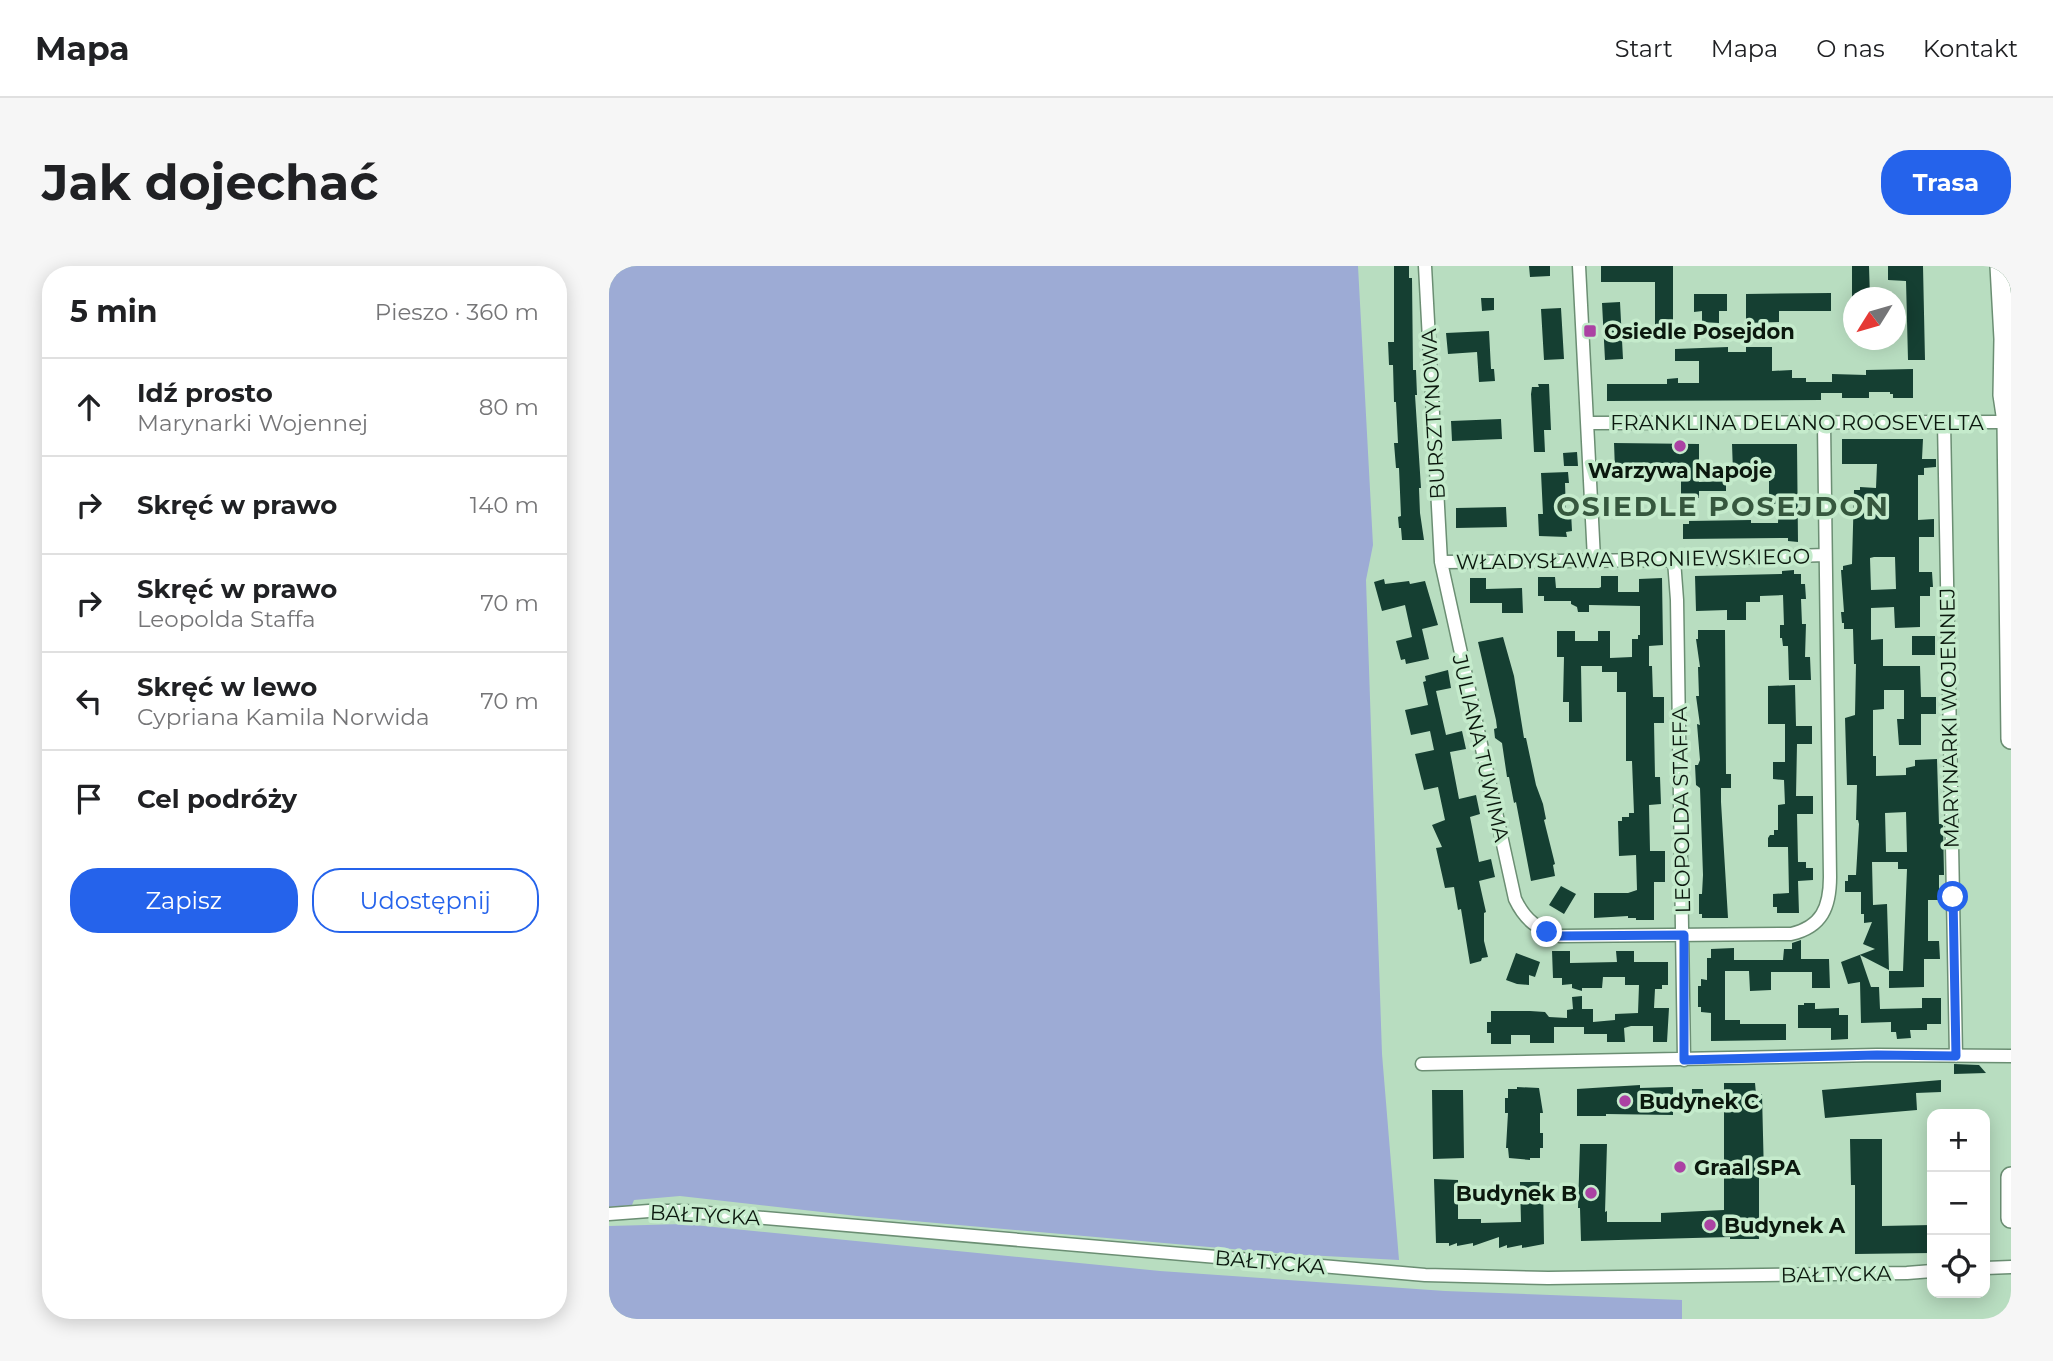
<!DOCTYPE html>
<html lang="pl">
<meta charset="utf-8">
<style>
body{margin:0;font-family:Montserrat,sans-serif;background:#f6f6f6;color:#202124}
.controls{position:absolute;right:21px;bottom:21px;display:grid;overflow:hidden;border-radius:14px;box-shadow:0 4px 18px #0003}
.controls button{width:63px;height:63px;display:grid;place-items:center;padding:0;border:0;border-bottom:2px solid #e0e0e0;background:#fff;color:#202124;font:35px sans-serif}
.compass{position:absolute;left:1234px;top:21px;width:63px;height:63px;border-radius:50%;background:#fff;box-shadow:0 4px 18px #0003;rotate:233deg}
.stop{position:absolute;width:21px;height:21px;margin:-16px;border:5px solid #2563eb;border-radius:50%;background:#fff}
.stop.end{background:#2563eb;border-color:#fff;box-shadow:0 2px 7px #0008}
.list{margin:0;padding:0;list-style:none}
h2{display:flex;justify-content:space-between;align-items:center;height:91px;margin:0;padding:0 28px;font-size:30px}
h2 small{font-size:23px;font-weight:400;color:#757577}
.list li{display:grid;grid-template-columns:46px 1fr auto;gap:21px;align-items:center;box-sizing:border-box;height:98px;padding:0 28px;border-top:2px solid #e0e0e0}
.list b{display:block;font-size:26px;white-space:nowrap}
.list p{margin:0;font-size:23px;white-space:nowrap;color:#757577}
.list em{font-size:23px;font-style:normal;color:#757577}
.actions{display:flex;gap:14px;padding:21px 28px}
.actions a{flex:1;padding:16px 0;border:2px solid #2563eb;border-radius:28px;text-align:center;font-size:24px;color:#2563eb}
.actions .main{background:#2563eb;color:#fff}
.icon{flex:none;width:38px;height:38px;fill:none;stroke:currentColor;stroke-width:2;stroke-linecap:round;stroke-linejoin:round}
.map{position:relative;flex:none;width:1402px;height:1053px;overflow:hidden;border-radius:28px}
header{display:flex;align-items:center;gap:42px;box-sizing:border-box;height:98px;padding:0 35px;background:#fff;border-bottom:2px solid #e0e0e0}
header strong{font-size:33px}
nav{display:flex;gap:38px;margin-inline-start:auto;font-size:24px}
.intro{display:flex;align-items:center;justify-content:space-between;box-sizing:border-box;height:168px;padding:0 42px}
h1{margin:0;font-size:49px}
.button{padding:18px 32px;border-radius:28px;background:#2563eb;color:#fff;font-size:24px;font-weight:700}
main{display:flex;gap:42px;padding:0 42px}
aside{flex:1;background:#fff;border-radius:28px;box-shadow:0 4px 18px #0003}
.map>svg:first-child{display:block}
</style>
<header>
<strong>Mapa</strong>
<nav><a>Start</a><a>Mapa</a><a>O nas</a><a>Kontakt</a></nav>
</header>
<div class="intro"><h1>Jak dojechać</h1><a class="button">Trasa</a></div>
<main>
<aside>
<h2>5 min<small>Pieszo · 360 m</small></h2>
<ul class="list">
<li><svg class="icon" aria-label="ahead" viewBox="0 0 24 24"><path d="M12 20V5M6 11l6-6 6 6"/></svg><div><b>Idź prosto</b><p>Marynarki Wojennej</p></div><em>80 m</em></li>
<li><svg class="icon" aria-label="right" viewBox="0 0 24 24"><path d="M7 20v-9h11M14 6l5 5-5 5"/></svg><div><b>Skręć w prawo</b></div><em>140 m</em></li>
<li><svg class="icon" aria-label="right" viewBox="0 0 24 24"><path d="M7 20v-9h11M14 6l5 5-5 5"/></svg><div><b>Skręć w prawo</b><p>Leopolda Staffa</p></div><em>70 m</em></li>
<li><svg class="icon" aria-label="left" viewBox="0 0 24 24"><path d="M17 20v-9H6M10 6l-5 5 5 5"/></svg><div><b>Skręć w lewo</b><p>Cypriana Kamila Norwida</p></div><em>70 m</em></li>
<li><svg class="icon" aria-label="arrive" viewBox="0 0 24 24"><path d="M6 21V4h12l-3 4 3 4H6"/></svg><div><b>Cel podróży</b></div></li>
</ul>
<div class="actions"><a class="main">Zapisz</a><a>Udostępnij</a></div>
</aside>
<div class="map">
<svg width="1402" height="1053" viewBox="0 0 1402 1053">
<rect width="100%" height="100%" fill="#b8ddc0"/>
<!-- green -->
<path fill="#9dabd5" d="M0,0H749L764,279L757,314L773,788L790,994L679,988L248,950L71,930L25,934L23,939L0,941Z
M75,958L551,1005L836,1025L1073,1034V1053H0V960Z"/>
<!-- building -->
<path fill="#153f32" fill-rule="evenodd" d="M785,0H800V12H803L804,104H807L808,129H806L812,222H810L811,247L815,274H793L792,262H790L789,251L792,250L790,202H787L785,177H789L787,136H785L784,99H780L779,76H785Z
M920,0H941V10L921,11Z
M992,0H1064V59H1046V16H992Z
M1243,0H1260L1261,32H1243Z
M1279,0H1314L1316,94H1299L1297,15L1279,14Z
M1222,27V45H1170V56L1137,57V28Z
M1085,28H1118V45H1110V57L1093,56V45L1085,46Z
M872,32H885V44L873,45Z
M1011,36L1014,93L996,94L993,37Z
M952,42L955,93L935,94L932,43Z
M880,65L882,103H885L886,115L870,116L868,86L839,88L837,67Z
M1119,81V86H1137V81H1163V105L1183,104V112H1197V116H1223V108L1257,109V104L1304,103V132H1284V128H1281V126H1260V132H1233V127H1212V134L998,135V118H1058V113L1069,112V117H1090V95H1066V83Z
M929,118H940L942,164H935L936,186H925L922,128L923,121H930Z
M892,153L893,173L843,175L842,155Z
M1233,173H1314L1313,193H1327V201L1315,202V209H1309V254L1325,253V271H1310V306H1323L1324,321H1321V330H1311V361L1286,362L1285,341L1262,342V374L1274,373V400H1311L1312,431H1327V448H1312V479H1290L1288,453H1295V424H1275V443L1264,444V490H1267V510L1297,509V502L1306,500V494L1328,493L1330,558H1334L1335,609H1330V634H1319V675H1330L1331,693H1315V721L1280,722V705H1294L1298,603H1289V596H1263L1264,639L1278,638L1280,704L1251,689L1262,721H1270L1271,743L1313,742V732H1332V758H1318V764H1301L1302,772L1288,773L1287,766H1282V756L1252,757L1251,716L1239,718L1232,696L1266,683L1254,678L1263,656L1255,657V648H1252V626H1236V615H1239V609H1247L1250,558L1249,554H1247L1248,519H1238L1236,452L1246,449L1247,398H1245L1244,363H1235V357H1233L1232,346H1235L1232,304H1234V300L1243,298L1245,224H1251V221L1267,222L1268,198H1233ZM1265,291H1286L1287,323L1262,324L1261,292ZM1297,546L1298,586H1277L1276,547Z
M1005,177L1090,178V216L1117,215V225H1090V232H1072V203L1054,204V197L1028,198V204H1006Z
M1123,178H1188L1189,276L1179,275V272L1074,273V258H1080V255L1142,254V257H1169L1170,238H1160V206H1124Z
M968,186L969,200H955L954,187Z
M959,206L960,217H956L957,246H962L963,265L957,266L958,271L930,270L929,248H934L932,207Z
M897,241L898,261L847,262V242Z
M1185,304V308H1192V318H1196L1197,333H1192L1193,358H1197L1196,391H1201L1202,414H1180L1179,380H1174L1173,372H1171V359H1175L1174,329L1151,330V336H1137V354H1118V344L1087,345L1086,310L1173,308V305Z
M992,310H1009V326H1030V313L1053,312L1054,379L1040,380V400H1043L1044,431H1055V457H1045L1046,511H1051L1052,538L1040,539L1041,585H1056V616H1045V654H1027V652H1019V650L985,652V627H1019L1028,624L1027,589L1010,590L1009,555H1013V551H1020V547H1025L1023,495H1017V426H1008V406H993V400H972L973,456H960V436H954L955,391H948V365H966V375H989V365H1001V392L1023,391V373H1029V369H1031V340L980,339V346H969L968,341L962,338V335H935V330H929V311H946L947,322H990L992,321Z
M861,312H877V323L913,322L914,347H893V337H861Z
M775,313L776,318L800,315L801,318L816,315L829,359L813,363L820,393L797,398L796,393L792,394L787,375L803,371L796,339L773,345L765,316Z
M1089,364H1116L1117,508H1122V522H1112V536L1119,652H1093V648H1090V628H1093L1094,609L1091,522L1087,519L1086,499H1089L1091,494L1088,458L1091,459L1087,430H1090L1089,401H1091L1087,373H1089Z
M1303,370H1326V389H1303Z
M894,371L905,410L915,472H917L927,519L934,538L937,553L935,554L946,598L944,599L946,610L922,615L907,536L905,537L900,511H898L893,477L886,472L885,463L888,462L887,454L869,376Z
M839,404L842,422L827,425L837,469L853,465L857,483L841,486L850,533L867,529L871,548L861,551L870,596L882,593L886,611L870,615L877,646L875,647V675L879,691L873,692L872,695L861,698L852,643L849,644L845,621L836,622L827,582L833,581L823,559L836,554L829,521L815,524L806,488L825,484L821,465L802,469L796,444L819,439L814,416L817,415L816,410Z
M1186,419L1187,460H1203V478H1188L1187,530H1204V548H1188L1189,596H1197V602H1204V614L1189,615L1190,647H1168V641H1164V628L1180,627L1179,581H1159V572L1161,569H1165V564H1169V539L1176,538L1175,514L1164,513V496H1176V458H1159V420Z
M952,620L967,628L955,648L940,639Z
M1192,674V693H1220L1221,722H1203V706H1162V724L1141,725L1140,705H1116V754H1131V758H1177V774L1102,775V747L1092,746V741H1089V720H1092V713L1098,714V692H1102V683L1125,682V694H1174L1175,683H1183V677Z
M943,685H961V697L1008,696L1007,685H1025V696H1059V719H1053V723H1046L1045,742H1060L1058,776H1044V760H1022L1015,762L1016,776H998V768H975V761H945V777H921V769H902V778H882V767H878V756H882V745H921L936,746L940,751L958,752V744L964,743L963,731L973,730V743H984V756L1006,754V748L1029,747L1030,719H1016V711H994L993,722H973V725L963,722V718L953,719V712H944Z
M907,687L931,696L926,711L920,709V719L908,718L897,714Z
M1195,737H1206V743L1230,742V749H1239V773L1222,774V762H1189V739H1195Z
M1345,798L1370,799L1377,807L1345,808Z
M1332,814V826L1307,827L1308,844L1216,852L1213,824Z
M1115,817H1146L1147,828H1153L1155,910H1150V973H1121V971L972,975L971,942H969L971,878H998L996,946L998,945V956H1052V947L1115,944Z
M1031,819V822L1064,821V849L997,848V850H968V823Z
M908,821L930,822L934,847H931V867H934V882H931V892H921V894L900,892L899,882H897L899,847H896V832H899V823H908Z
M1083,823H1094V840H1083Z
M823,824H854L855,892L824,893Z
M1241,873H1273V960L1323,959V987L1246,988V919H1242Z
M825,913L849,914V953H872V957L912,956L911,916H934L935,978L913,982V979L898,982V979L890,982V971L864,980V977L848,980V977L840,980V977H827Z"/>
<g fill="none" stroke-linecap="round" stroke-linejoin="round">
<!-- street casing -->
<g stroke="#6b8e73" stroke-width="15">
<path id="street" d="M816,0L832,296L906,633C916,654 929,664 951,670L1182,668C1213,661 1221,641 1221,611L1215,158
M970,0L985,293
M1335,156L1347,790
M978,157L1398,156
M1065,294L1068,334L1075,794
M832,296L1065,294L1216,289
M813,798L1268,789L1402,790
M0,948L40,945H75L816,1009L939,1012L1298,1007L1323,1005
M1376,1002L1402,1001"/>
</g>
<!-- secondary casing -->
<g stroke="#6b8e73" stroke-width="22">
<path id="secondary" d="M1391,0L1395,73L1394,129L1398,156L1402,473
M1402,911V952"/>
</g>
<!-- street -->
<use href="#street" stroke="#fff" stroke-width="12"/>
<!-- secondary -->
<use href="#secondary" stroke="#fff" stroke-width="19"/>
</g>
<g fill="none" stroke-linecap="round" stroke-linejoin="round">
<!-- route -->
<path stroke="#2563eb" stroke-width="9" d="M938,666L951,670L1075,669V794L1268,789L1347,790L1344,631"/>
</g>
<!-- markers -->
<g fill="#ab42a3" stroke="#c5ebcc" stroke-width="2.5">
<rect x="974" y="58" width="14" height="14" rx="3.5"/>
<circle cx="1071" cy="180" r="7"/>
<circle cx="1016" cy="835" r="7"/>
<circle cx="1071" cy="901" r="7"/>
<circle cx="982" cy="927" r="7"/>
<circle cx="1101" cy="959" r="7"/>
</g>
<g text-anchor="middle" dominant-baseline="central" stroke-width="7" stroke-linejoin="round" paint-order="stroke">
<!-- poi labels -->
<g font-size="21" font-weight="bold" fill="#0b180e" stroke="#c5ebcc" text-anchor="start">
<text x="995" y="65">Osiedle Posejdon</text>
<text x="1071" y="204" text-anchor="middle">Warzywa Napoje</text>
<text x="1030" y="835">Budynek C</text>
<text x="1085" y="901">Graal SPA</text>
<text x="968" y="927" text-anchor="end">Budynek B</text>
<text x="1115" y="959">Budynek A</text>
</g>
<!-- street labels -->
<g font-size="21" fill="#0b180e" stroke="#c5ebcc">
<text transform="translate(824 148) rotate(-93)">BURSZTYNOWA</text>
<text x="1188" y="156">FRANKLINA DELANO ROOSEVELTA</text>
<text transform="translate(1024 293) rotate(-1)">WŁADYSŁAWA BRONIEWSKIEGO</text>
<text transform="translate(1340 452) rotate(-91)">MARYNARKI WOJENNEJ</text>
<text transform="translate(872 482) rotate(77)">JULIANA TUWIMA</text>
<text transform="translate(1072 544) rotate(-91)">LEOPOLDA STAFFA</text>
<text transform="translate(96 949) rotate(3)">BAŁTYCKA</text>
<text transform="translate(661 996) rotate(5)">BAŁTYCKA</text>
<text transform="translate(1227 1008) rotate(-1)">BAŁTYCKA</text>
</g>
<!-- district labels -->
<g font-size="28" font-weight="bold" letter-spacing="2" fill="#36573e" stroke="#c5ebcc">
<text x="1114" y="240">OSIEDLE POSEJDON</text>
</g>
</g>
</svg>
<div class="controls">
<button>+</button>
<button>−</button>
<button><svg class="icon" aria-label="locate" viewBox="0 0 24 24"><circle cx="12" cy="12" r="6"/><path d="M12 2v4M12 18v4M2 12h4M18 12h4"/></svg></button>
</div>
<svg class="compass" viewBox="-18 -18 36 36"><path d="M0-13l5 13h-10z" fill="#e53935"/><path d="M0 13l5-13h-10z" fill="#757577"/></svg>
<div class="stop" style="left:1344px;top:631px"></div>
<div class="stop end" style="left:938px;top:666px"></div>
</div>
</main>
